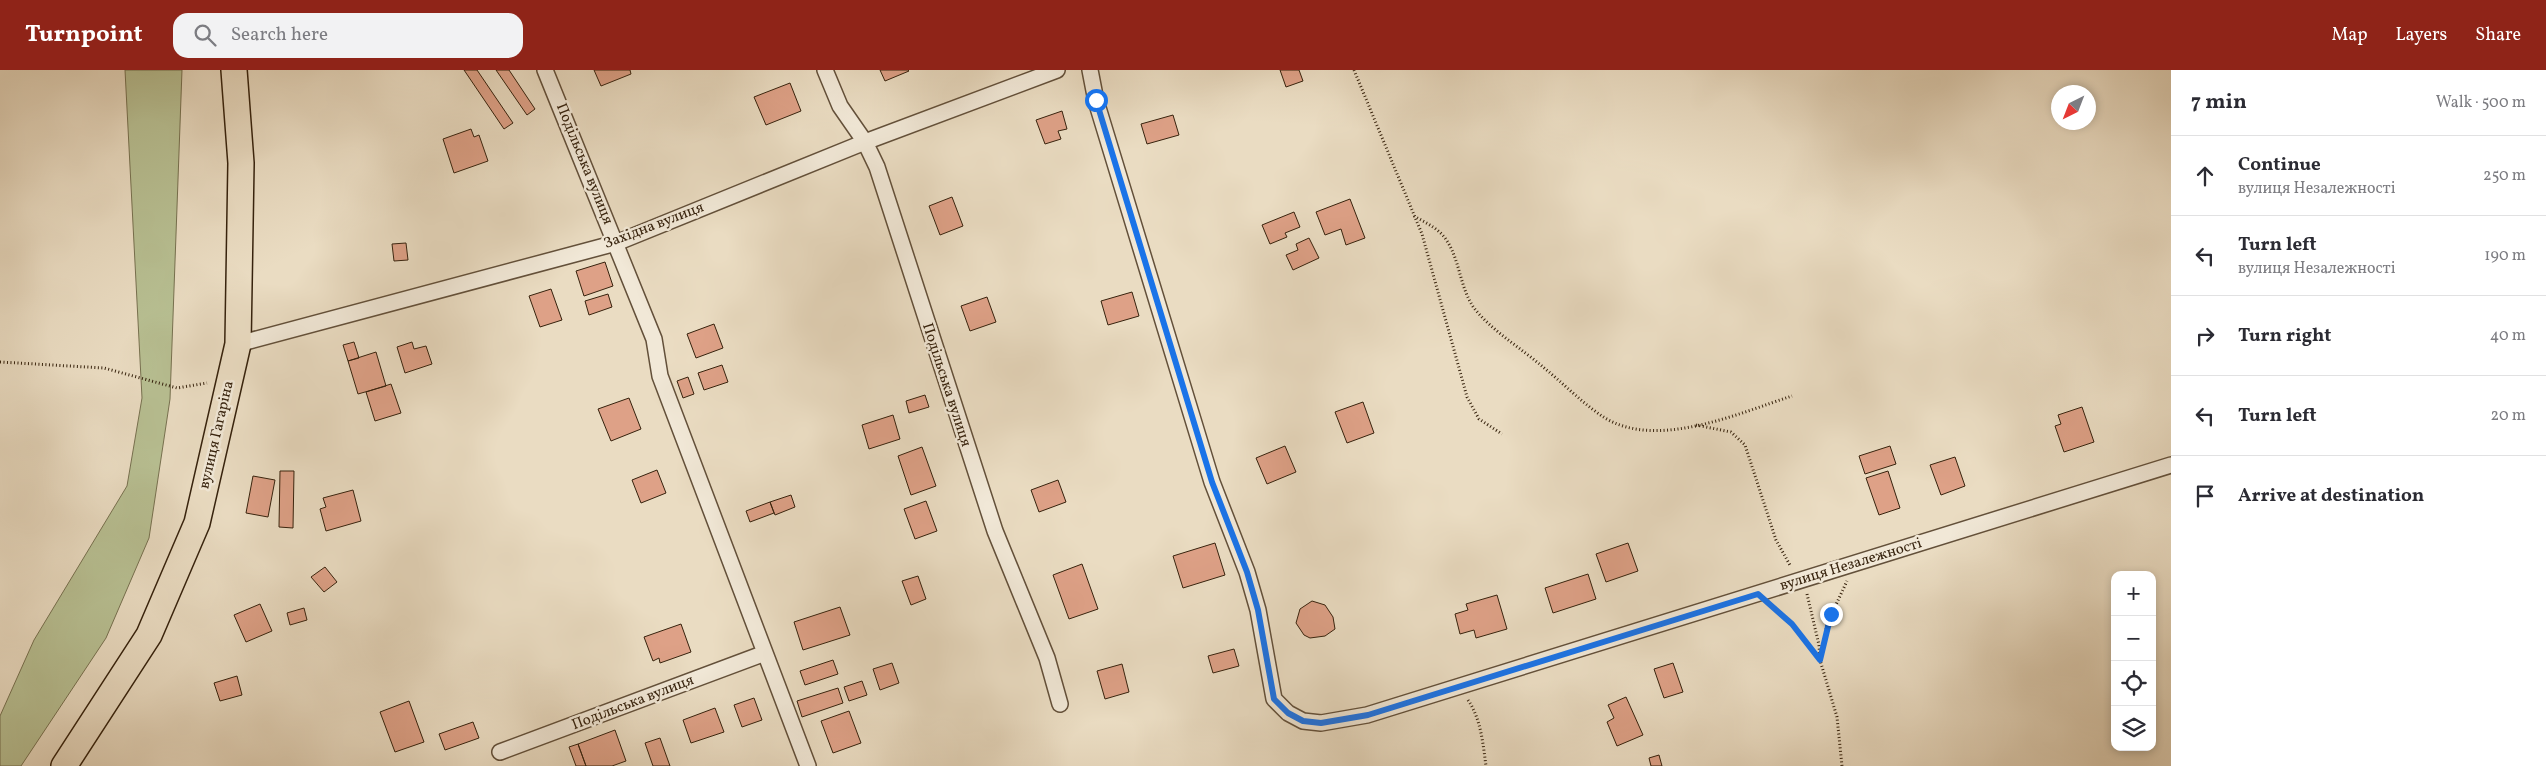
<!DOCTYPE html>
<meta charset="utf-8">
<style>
body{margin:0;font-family:Vollkorn,serif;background:#f2f2f3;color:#2b2b33}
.controls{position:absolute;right:15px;bottom:15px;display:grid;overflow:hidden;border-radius:10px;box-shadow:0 2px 8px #0003}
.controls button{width:45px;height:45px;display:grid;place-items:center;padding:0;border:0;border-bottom:1px solid #e1e1e2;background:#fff;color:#2b2b33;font:25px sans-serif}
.compass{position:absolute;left:2051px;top:15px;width:45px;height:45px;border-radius:50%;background:#fff;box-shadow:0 2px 8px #0003;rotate:222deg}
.stop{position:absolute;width:15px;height:15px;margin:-11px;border:4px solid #1a73e8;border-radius:50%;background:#fff}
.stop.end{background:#1a73e8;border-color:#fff;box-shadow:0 1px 5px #0008}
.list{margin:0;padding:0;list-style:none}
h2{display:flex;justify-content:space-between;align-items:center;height:65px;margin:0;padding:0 20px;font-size:21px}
h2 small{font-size:16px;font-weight:400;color:#7c7c81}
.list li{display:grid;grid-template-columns:32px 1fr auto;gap:15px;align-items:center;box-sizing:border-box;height:80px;padding:0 20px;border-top:1px solid #e1e1e2}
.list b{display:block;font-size:19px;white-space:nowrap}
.list p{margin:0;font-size:16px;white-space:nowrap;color:#7c7c81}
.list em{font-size:16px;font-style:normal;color:#7c7c81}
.icon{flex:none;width:28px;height:28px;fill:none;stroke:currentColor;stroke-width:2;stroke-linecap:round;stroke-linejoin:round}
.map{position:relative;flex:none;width:2171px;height:696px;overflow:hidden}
header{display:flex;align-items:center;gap:30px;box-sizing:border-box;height:70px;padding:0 25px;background:#8f2418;color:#fff}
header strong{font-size:24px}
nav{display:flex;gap:28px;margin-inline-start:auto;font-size:18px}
.search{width:350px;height:45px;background:#f2f2f3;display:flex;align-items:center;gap:12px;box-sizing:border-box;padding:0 18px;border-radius:15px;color:#7c7c81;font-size:19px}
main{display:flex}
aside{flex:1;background:#fff}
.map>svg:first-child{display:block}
</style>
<header>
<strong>Turnpoint</strong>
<div class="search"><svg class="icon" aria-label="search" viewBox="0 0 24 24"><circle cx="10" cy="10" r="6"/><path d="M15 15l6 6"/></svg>Search here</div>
<nav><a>Map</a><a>Layers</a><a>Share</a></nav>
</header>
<main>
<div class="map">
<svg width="2171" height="696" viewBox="0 0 2171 696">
<rect width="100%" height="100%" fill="#eadcc2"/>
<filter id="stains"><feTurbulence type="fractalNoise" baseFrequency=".004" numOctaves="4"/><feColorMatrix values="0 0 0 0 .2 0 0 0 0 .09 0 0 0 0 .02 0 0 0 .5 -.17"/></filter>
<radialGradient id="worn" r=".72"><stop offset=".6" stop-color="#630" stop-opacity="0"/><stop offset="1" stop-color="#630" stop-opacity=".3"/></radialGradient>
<!-- green -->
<path fill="#b8c093" stroke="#777150" d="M125,0H182L170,329L149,468L106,568L21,696H0V646L34,570L127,416L142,328Z"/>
<!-- building -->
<path fill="#dea187" stroke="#36220d" d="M464,0H477L513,53L504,59Z
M496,0H509L535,39L527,45Z
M594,0H630L631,4L601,16Z
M880,0H908L909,1L885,11Z
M1280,0H1299L1303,11L1286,17Z
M790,13L801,41L766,55L754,27Z
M1062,41L1067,59L1058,61L1061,69L1045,74L1036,50Z
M1173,45L1179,65L1147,74L1141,54Z
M471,59L474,67L479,65L488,91L454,103L443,69Z
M952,127L963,156L940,165L929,136Z
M1350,129L1365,168L1346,175L1341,159L1325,165L1316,142Z
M1294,142L1300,157L1285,163L1287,167L1270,174L1262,155Z
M1309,168L1319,188L1293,200L1286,185L1298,180L1296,174Z
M406,173L408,190L394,191L392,174Z
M605,192L613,216L584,226L576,201Z
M551,219L562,250L540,257L529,226Z
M1132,222L1139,246L1108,255L1101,231Z
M608,224L612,237L589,245L585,231Z
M987,227L996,252L970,261L961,236Z
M714,254L723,278L696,288L687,264Z
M354,272L359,288L348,291L343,275Z
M412,272L414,279L426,276L432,294L405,303L397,277Z
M376,282L386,316L358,324L348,291Z
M722,295L728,312L704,320L698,303Z
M688,307L694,324L683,328L677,311Z
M391,314L401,343L375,351L366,322Z
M925,325L929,337L909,343L906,331Z
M629,328L641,359L611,371L598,339Z
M1363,332L1374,363L1347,373L1335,342Z
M2082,337L2094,372L2064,382L2055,356L2061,354L2058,345Z
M893,345L900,369L869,379L862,355Z
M1285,376L1296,402L1267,414L1256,388Z
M1890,376L1896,394L1865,404L1859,386Z
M922,377L936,416L911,425L898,386Z
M1955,387L1965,416L1941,425L1930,395Z
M657,400L666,423L641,433L632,410Z
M280,401H294L293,458L279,457Z
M1888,401L1900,438L1879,445L1866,408Z
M253,406L275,410L268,447L246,443Z
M1058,410L1066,432L1039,442L1031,420Z
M353,420L361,451L326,461L320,439L326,437L323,428Z
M791,425L795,437L775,445L770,432Z
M926,431L937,461L915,469L904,439Z
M770,432L774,443L750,452L746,441Z
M1215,473L1225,505L1183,518L1173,486Z
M1628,473L1638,501L1606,512L1596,484Z
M1082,494L1098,539L1069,549L1053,505Z
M325,497L337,512L324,522L311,507Z
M1588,504L1596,529L1553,543L1545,518Z
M918,506L926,529L911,535L902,511Z
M1497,525L1507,559L1476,568L1474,560L1460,564L1455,544L1468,540L1466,534Z
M1312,531L1325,535L1333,547L1335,559L1325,566L1310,568L1304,565L1296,553L1300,539Z
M260,534L272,561L246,572L234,545Z
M840,537L850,565L803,580L794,552Z
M304,538L307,550L290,555L287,543Z
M681,554L691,582L660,593L659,588L653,591L644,567Z
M1234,579L1239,596L1213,603L1208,586Z
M833,590L838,604L805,615L800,601Z
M892,593L899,613L880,620L873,599Z
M1673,593L1683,622L1664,628L1654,599Z
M1122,594L1129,622L1105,629L1097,601Z
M237,606L242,625L220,631L214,613Z
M862,611L867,625L849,631L844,617Z
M838,618L843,633L802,647L797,631Z
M1626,627L1643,665L1617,676L1607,652L1614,648L1608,635Z
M754,628L762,650L742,657L734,635Z
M409,631L424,672L395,682L380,642Z
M715,638L724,662L691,673L683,650Z
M849,641L861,673L833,683L821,651Z
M473,652L479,668L445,680L439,664Z
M615,660L626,691L612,696H586L578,674Z
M660,668L670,696H653L645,673Z
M578,674L586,696H576L569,677Z
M1659,685L1662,696H1651L1649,688Z"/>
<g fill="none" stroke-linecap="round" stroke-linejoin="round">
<!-- street casing -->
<g stroke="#63503a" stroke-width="18">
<path id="street" d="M545,0L654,269L660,306L808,696
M825,0L840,36L865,72L877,97L995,461L1047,588L1060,634
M1090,0L1096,31L1212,412L1247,502L1258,540L1274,629L1288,643L1303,651L1321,653L1367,645L2171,395
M238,274L616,173L865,72L1057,0
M500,682L765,583"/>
</g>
<!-- primary casing -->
<g stroke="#36220d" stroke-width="28">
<path id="primary" d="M64,696L149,565L197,453L238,274L241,93L234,0"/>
</g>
<!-- path -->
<path stroke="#36220d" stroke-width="3" stroke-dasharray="1 2.5" stroke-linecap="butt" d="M1354,0L1422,164L1467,327L1479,349L1502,364
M1414,146C1426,153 1440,159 1447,171C1460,191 1460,218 1474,238C1492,261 1521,278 1543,297C1563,313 1583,334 1605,348C1658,380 1739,343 1792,326
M0,292L104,298L177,318L207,313
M1696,355L1731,362L1745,375L1776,470L1791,497
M1807,524L1819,575L1820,590L1837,647L1842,696
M1772,535L1792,554L1820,590
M1821,587L1827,554L1847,511
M1468,630C1481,649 1483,674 1486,696"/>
<!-- street -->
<use href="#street" stroke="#f1e8d7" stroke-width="15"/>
<!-- primary -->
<use href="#primary" stroke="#eadcc2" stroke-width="25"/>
</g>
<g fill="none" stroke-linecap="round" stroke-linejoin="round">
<!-- route -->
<path stroke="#1a73e8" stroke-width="6" d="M1096,30L1212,412L1247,502L1258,540L1274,629L1288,643L1303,651L1321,653L1368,645L1758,524L1792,554L1820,590L1831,544"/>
</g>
<g text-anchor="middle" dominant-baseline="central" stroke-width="5" stroke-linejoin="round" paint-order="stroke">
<!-- street labels -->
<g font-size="15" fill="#36220d" stroke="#f1e8d7">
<text transform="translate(584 94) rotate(68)">Подільська вулиця</text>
<text transform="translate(654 156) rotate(-21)">Західна вулиця</text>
<text transform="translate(946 315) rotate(72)">Подільська вулиця</text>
<text transform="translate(217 365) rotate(-77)">вулиця Гагаріна</text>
<text transform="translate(1851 495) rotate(-17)">вулиця Незалежності</text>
<text transform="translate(633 633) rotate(-21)">Подільська вулиця</text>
</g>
</g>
<rect width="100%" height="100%" filter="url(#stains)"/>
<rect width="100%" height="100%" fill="url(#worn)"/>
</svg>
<div class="controls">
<button>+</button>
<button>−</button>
<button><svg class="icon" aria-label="locate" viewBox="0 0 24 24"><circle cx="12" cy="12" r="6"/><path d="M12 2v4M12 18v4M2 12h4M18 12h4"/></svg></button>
<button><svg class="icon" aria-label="layers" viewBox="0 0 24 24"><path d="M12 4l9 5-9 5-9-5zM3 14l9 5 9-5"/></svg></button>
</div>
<svg class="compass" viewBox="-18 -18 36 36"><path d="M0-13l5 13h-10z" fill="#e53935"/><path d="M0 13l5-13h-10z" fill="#7c7c81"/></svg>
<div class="stop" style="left:1096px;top:30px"></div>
<div class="stop end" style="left:1831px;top:544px"></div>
</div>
<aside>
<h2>7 min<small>Walk · 500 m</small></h2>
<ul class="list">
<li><svg class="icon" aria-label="ahead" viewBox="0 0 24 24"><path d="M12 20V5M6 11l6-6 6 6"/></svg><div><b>Continue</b><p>вулиця Незалежності</p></div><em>250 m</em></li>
<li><svg class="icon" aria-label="left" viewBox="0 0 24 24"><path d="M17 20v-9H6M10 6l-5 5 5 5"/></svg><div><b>Turn left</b><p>вулиця Незалежності</p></div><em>190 m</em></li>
<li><svg class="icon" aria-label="right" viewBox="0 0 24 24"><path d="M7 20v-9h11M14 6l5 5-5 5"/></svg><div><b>Turn right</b></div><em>40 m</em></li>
<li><svg class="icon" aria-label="left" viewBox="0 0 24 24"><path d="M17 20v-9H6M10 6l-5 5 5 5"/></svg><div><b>Turn left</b></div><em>20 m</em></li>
<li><svg class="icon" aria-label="arrive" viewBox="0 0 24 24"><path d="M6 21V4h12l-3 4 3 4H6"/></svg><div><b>Arrive at destination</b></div></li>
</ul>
</aside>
</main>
